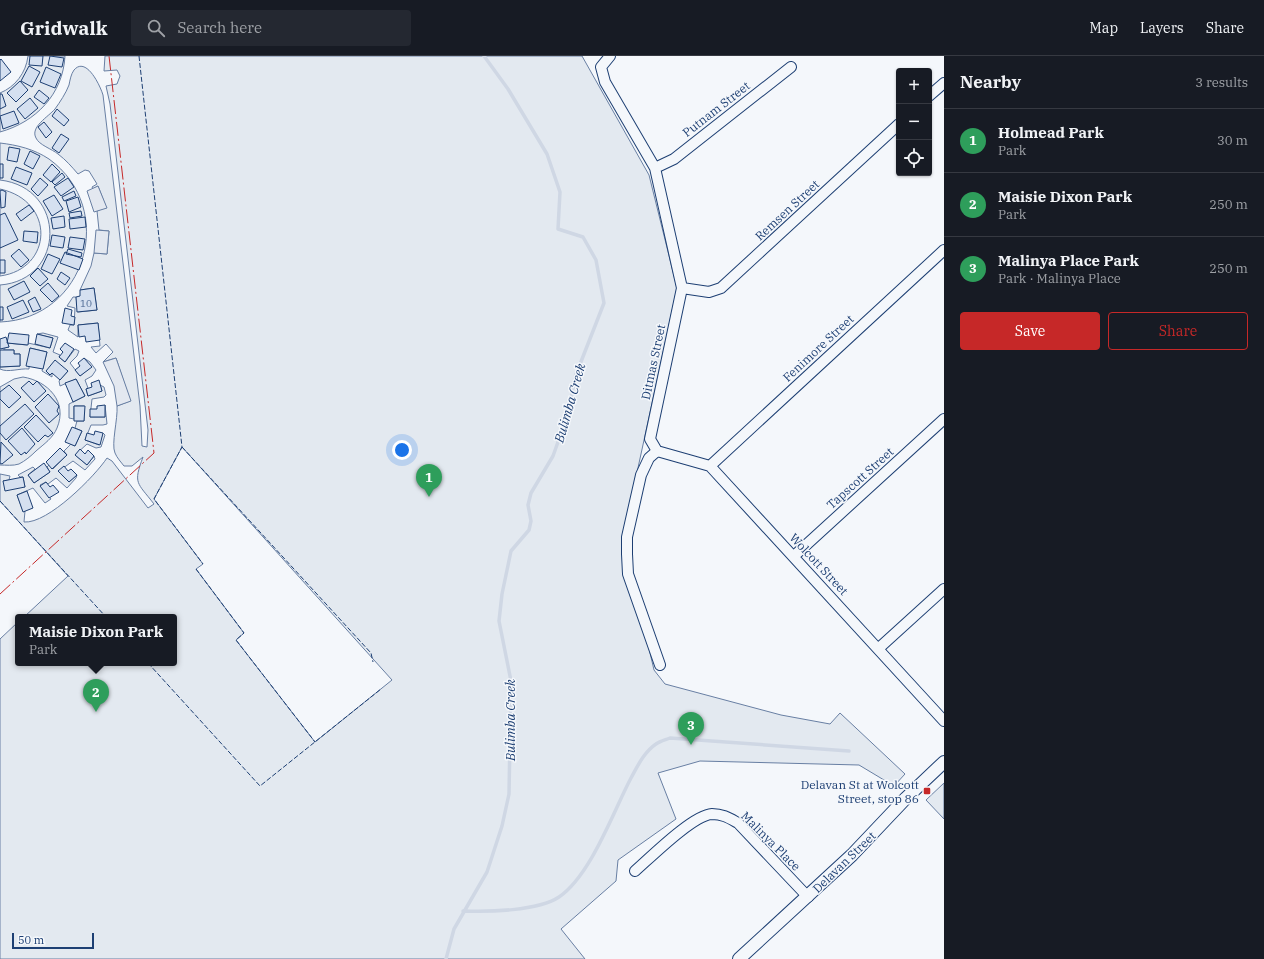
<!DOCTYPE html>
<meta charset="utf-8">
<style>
body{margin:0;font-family:"IBM Plex Serif",serif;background:#242831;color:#f1f3f6}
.controls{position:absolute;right:12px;top:12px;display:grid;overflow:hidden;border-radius:4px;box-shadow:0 1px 3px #0004}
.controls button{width:36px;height:36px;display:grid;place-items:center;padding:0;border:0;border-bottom:1px solid #363941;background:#171b24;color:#f1f3f6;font:20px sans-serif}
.scale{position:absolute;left:12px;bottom:10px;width:82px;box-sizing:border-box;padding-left:4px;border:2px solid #1d3f73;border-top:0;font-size:11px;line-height:14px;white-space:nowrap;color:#1d3f73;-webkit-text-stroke:3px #f4f7fb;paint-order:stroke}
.you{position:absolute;left:402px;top:394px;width:14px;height:14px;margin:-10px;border:3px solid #fff;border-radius:50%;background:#1a73e8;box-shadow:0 0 0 6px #1a73e833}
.badge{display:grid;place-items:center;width:26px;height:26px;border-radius:50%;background:#c62828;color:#fff;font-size:13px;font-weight:700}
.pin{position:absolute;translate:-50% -33px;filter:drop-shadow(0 1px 2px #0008)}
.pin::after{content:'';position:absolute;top:21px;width:14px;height:12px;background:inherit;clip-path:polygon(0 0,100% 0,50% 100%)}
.popup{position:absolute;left:15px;top:558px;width:162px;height:52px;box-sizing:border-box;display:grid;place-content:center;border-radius:4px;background:#171b24;filter:drop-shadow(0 1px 3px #0005);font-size:13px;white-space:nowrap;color:#9ea1a6}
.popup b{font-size:15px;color:#f1f3f6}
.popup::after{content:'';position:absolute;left:50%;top:100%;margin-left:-8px;border:8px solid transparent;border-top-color:#171b24}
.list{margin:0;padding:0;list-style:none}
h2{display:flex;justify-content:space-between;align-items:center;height:52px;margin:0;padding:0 16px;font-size:17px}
h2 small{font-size:13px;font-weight:400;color:#9ea1a6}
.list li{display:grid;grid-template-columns:26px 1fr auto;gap:12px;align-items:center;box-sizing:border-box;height:64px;padding:0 16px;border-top:1px solid #363941}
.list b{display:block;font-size:15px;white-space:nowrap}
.list p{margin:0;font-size:13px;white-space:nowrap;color:#9ea1a6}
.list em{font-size:13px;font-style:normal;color:#9ea1a6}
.actions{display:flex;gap:8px;padding:12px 16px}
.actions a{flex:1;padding:9px 0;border:1px solid #c62828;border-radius:4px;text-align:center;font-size:14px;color:#c62828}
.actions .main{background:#c62828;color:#fff}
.icon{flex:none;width:22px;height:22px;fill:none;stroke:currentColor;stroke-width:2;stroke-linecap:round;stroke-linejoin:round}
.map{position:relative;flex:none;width:944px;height:903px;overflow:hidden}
header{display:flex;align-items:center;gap:24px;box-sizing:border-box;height:56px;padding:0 20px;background:#171b24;border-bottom:1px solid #363941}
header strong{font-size:19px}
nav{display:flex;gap:22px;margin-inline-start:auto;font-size:14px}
.search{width:280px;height:36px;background:#242831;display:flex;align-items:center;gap:10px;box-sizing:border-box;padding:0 14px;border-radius:4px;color:#9ea1a6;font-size:15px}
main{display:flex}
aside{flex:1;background:#171b24}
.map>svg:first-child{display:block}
</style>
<header>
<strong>Gridwalk</strong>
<div class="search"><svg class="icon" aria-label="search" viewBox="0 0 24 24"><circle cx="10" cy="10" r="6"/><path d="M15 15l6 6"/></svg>Search here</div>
<nav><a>Map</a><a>Layers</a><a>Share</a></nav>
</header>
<main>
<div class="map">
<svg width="944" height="903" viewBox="0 0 944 903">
<rect width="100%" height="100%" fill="#f4f7fb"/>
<!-- green -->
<path fill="#e3e9f0" stroke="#687fa3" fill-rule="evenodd" d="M28,0H65C63,38 36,66 0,76V37C15,31 26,17 28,0Z
M105,0H582L649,119L677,232L623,481L654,614L665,628L781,659L830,668L840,657L905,718L894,730L859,709L700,705L658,717L676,763L618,804L616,825L561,873L585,903H0V583L18,566V607H174V561H24L68,520L0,445V418L10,420L9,424L3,425L25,431L23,421H20L18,419L33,411L35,413L28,419L34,427L50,416L47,411L49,409L53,413L67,399L64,395L71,388L75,390L82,375L75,372L77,365H84V350H74V363L69,362V348L85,340L76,323L60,330L59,325L68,315L52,317V321L42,315L47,296L30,292L29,313C20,312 8,317 0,313V311L20,310V298H14V294H4V292L9,291L7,287L27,289L28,287L50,292L53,282L37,278L43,277L58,281L53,296L60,299L59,301L65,306L75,293L79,295L77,300L70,307L80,320L91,311L84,302L90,306L96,314L92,320L85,324L88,332L86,333L88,340L102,335L100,329L104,331L106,339L104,341L92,343L90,361H105V349L107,368L103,369H91L85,384L99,389L103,377L105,379L101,391L96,392L87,388L75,399L87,409L94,400L95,403L85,414L73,405L59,415L69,426L77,419L76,422L67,432L56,422L48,428L46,426L40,429L51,443L45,447L33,432L17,439L23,455H25L24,466C48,468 95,420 107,402L112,405L148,452L154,448C137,426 133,428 143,401L132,410H124C121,406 117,402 115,397C111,388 118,363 117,350L130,345L116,302L103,306L113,296L106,288L96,297L91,291L100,290L98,267L78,269V281L68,274L70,269H74L75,252L67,250L73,241H76L78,256L97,254L94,232L80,234L91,210L94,197L107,198L109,175L99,174L97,155L106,151L98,130L93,133L92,131L97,128L89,115L85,114L78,118C72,111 66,104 58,98C52,93 39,89 36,82C30,71 48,61 55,53C60,46 66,37 69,29C70,24 71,18 74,14C86,0 100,29 103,39L140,350L142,390L147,391L148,374L110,48L106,30L117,28L120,20L117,14L104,15ZM182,391L392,624L315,686L236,584L244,577L196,513L203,508L154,443Z
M0,87C17,89 34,93 49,103C118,153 86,263 0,266V229C66,224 67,132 0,124Z
M0,133C56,145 53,213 0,220Z
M23,321C48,325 68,346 57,372C53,382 44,388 36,395C31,400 25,405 19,408C13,410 6,409 0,409V331L14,323Z
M944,727V763L926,744Z"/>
<!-- parking -->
<path fill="#e3e8f0" stroke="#687fa3" d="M98,130L107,152L94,156L87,135Z
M96,174L109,175L107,198L94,197Z
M116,302L131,345L117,350L114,330L103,306Z"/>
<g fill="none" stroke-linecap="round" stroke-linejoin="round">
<!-- stream -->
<path stroke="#cfd7e4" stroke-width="3.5" d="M463,855C488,856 538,855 559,841C591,819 613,756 631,722C637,711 644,696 656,688C660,685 665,684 670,682L849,695
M446,903L454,873L487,816L502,770L509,738L511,625L499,565L502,538L511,495L529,474L531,465L528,449L531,437L553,400L568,358L575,321L604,247L596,204L583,181L558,173L560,136L547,98L508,33L484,0"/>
</g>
<!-- building -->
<path fill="#d5e0f0" stroke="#1d3f73" d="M30,0H43L42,10L29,9Z
M50,0L64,2L62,11L48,9Z
M1,3L11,16L0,25V4Z
M29,10L40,16L32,31L21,25Z
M46,11L61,18L55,32L40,26Z
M20,25L28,34L16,46L7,37Z
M39,34L49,42L44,48L34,41Z
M0,38H2L6,50L0,53Z
M30,42L38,52L25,63L17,53Z
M57,53L69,64L64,70L52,60Z
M14,55L19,67L3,73L0,60Z
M44,66L52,76L46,82L38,71Z
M61,78L69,83L59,97L52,92Z
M9,91L20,93L17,106L7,104Z
M30,95L40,100L33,113L24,108Z
M0,108H3V122H0Z
M52,108L60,116L51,126L43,119Z
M16,111L32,117L27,129L11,123Z
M62,117L65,121L55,129L52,126Z
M40,122L48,129L38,140L31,133Z
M68,122L74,131L61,140L54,131Z
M2,134L6,136L5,151L1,152L0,135Z
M74,135L76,140L64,145L62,141Z
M54,139L63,153L52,160L43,145Z
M78,141L81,151L69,156L66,145Z
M29,149L34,155L21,165L16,158Z
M81,155L82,160L70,162L69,157Z
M5,157L18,184L0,192V159Z
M64,160L65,171L53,173L51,162Z
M85,161L86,171L70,173L69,163Z
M24,175L38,176L37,187L23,185Z
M52,179L65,181L63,192L50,190Z
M70,181L85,183L83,194L68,192Z
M19,193L29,204L21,211L11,200Z
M68,193L82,197L81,201L66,198Z
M65,196L83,203L79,214L60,207Z
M48,198L60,203L52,218L41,213Z
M0,204H5V217H0Z
M38,212L48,223L40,230L30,220Z
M61,216L70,222L65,229L57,223Z
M24,225L30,236L14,244L8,233Z
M48,227L59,240L52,246L40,234Z
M94,232L97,254L77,256L76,241L80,240V234Z
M35,241L41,253L33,256L28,245Z
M23,244L29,256L12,263L7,251Z
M0,251H3V264H0Z
M65,252L72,254L71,260L75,261L74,269L62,267Z
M98,267L100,284L86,286L85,280L79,281L78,269Z
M9,277L29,279L28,289L7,287Z
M37,278L53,282L50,292L35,288Z
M6,281L9,291L0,293V283Z
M65,287L74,293L65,306L59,301L63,296L60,293Z
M30,292L47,296L43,313L26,310Z
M0,294H14V298H20V310L0,311Z
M84,302L92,311L80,320L75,314L80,310L78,307Z
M55,304L68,315L60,324L52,317L50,319L46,315Z
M76,323L85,340L73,346L65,327Z
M99,324L102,335L88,340L86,333L92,331L91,327Z
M29,325L33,329L37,325L46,335L34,346L21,332Z
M9,329L21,341L9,352L0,343V336Z
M48,338L59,350L57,355L59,358L49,367L35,351Z
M25,348L34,358L6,384L0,377V370Z
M105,349V361H90V353H97V350Z
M74,350H85L84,365H74Z
M36,359L53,377L48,381L45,379L38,386L24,371Z
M72,371L82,375L75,390L65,386Z
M22,372L35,388L26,398L25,396L21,399L8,385Z
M95,375L103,377L100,389L85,384L87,377L94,379Z
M1,386L13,399L2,408L0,407Z
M60,392L67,399L52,413L46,406Z
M80,393L85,398L88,394L94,400L87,409L75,399Z
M44,407L50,416L34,427L28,419Z
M64,410L68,415L71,413L77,419L69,426L58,415Z
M23,421L25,431L5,435L3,425Z
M46,426L50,431L53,429L59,436L49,442L40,430Z
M27,435L33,452L23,456L17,439Z"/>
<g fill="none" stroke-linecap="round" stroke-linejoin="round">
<!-- minor casing -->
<g stroke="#1d3f73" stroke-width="12">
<path id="minor" d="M610,0L601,11L605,26L655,112L682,232L650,383L657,395L649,402L641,419L627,481V498L628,518L660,609
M929,40L944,27
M655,112L674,103L791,11
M682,232L709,236L721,232L899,68
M657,395L710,410L944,665
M710,410L944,194
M794,500L944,363
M879,592L944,533
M635,815C651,801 693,759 712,758C723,758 729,762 738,767L808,841"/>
</g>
<!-- tertiary casing -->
<g stroke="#1d3f73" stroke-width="14">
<path id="tertiary" d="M739,903L852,799L906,742L944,706"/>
</g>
<!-- minor -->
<use href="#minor" stroke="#f4f7fb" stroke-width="10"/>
<!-- tertiary -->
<use href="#tertiary" stroke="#f4f7fb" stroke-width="12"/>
<!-- fence -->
<path stroke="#1d3f73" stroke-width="1" stroke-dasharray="5 2" stroke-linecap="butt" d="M139,0L182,391L154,443L203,508
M182,391L371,597L373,606
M0,445L106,561
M196,513L244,577L236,584L315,686
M148,607L260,730L381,633"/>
<!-- power -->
<path stroke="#c62828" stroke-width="1" stroke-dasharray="14 3 2 3" stroke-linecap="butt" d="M0,538L154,397L109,0"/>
</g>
<!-- markers -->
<rect fill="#c62828" stroke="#f4f7fb" stroke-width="1.5" x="923" y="731" width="8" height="8" rx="2"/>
<g text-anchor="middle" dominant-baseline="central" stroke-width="3" stroke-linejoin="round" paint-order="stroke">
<!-- number labels -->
<g font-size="10" fill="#4b6792">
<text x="86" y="247">10</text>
</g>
<!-- street labels -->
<g font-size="12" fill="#1d3f73" stroke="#f4f7fb">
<text transform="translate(716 53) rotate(-38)">Putnam Street</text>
<text transform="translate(787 154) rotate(-43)">Remsen Street</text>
<text transform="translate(818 292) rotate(-43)">Fenimore Street</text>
<text transform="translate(653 306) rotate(-78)">Ditmas Street</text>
<text transform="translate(860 422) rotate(-42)">Tapscott Street</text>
<text transform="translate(819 508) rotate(47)">Wolcott Street</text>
<text transform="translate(771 785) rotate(45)">Malinya Place</text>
<text transform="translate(844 806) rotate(-44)">Delavan Street</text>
</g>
<!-- poi labels -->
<g font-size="12" fill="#1d3f73" stroke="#f4f7fb" text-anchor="end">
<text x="919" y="728">Delavan St at Wolcott<tspan x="919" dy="14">Street, stop 86</tspan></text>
</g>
<!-- water labels -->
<g font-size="13" font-style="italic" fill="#1d3f73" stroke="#f4f7fb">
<text transform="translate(570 347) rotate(-74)">Bulimba Creek</text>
<text transform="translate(510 664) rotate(-90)">Bulimba Creek</text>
</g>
</g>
</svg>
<div class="controls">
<button>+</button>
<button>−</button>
<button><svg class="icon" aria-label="locate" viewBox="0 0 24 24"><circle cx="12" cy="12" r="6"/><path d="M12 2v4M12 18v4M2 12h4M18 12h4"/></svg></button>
</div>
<div class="scale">50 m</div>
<div class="you"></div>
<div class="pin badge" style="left:429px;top:441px;background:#2e9e5b">1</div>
<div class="pin badge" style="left:96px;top:656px;background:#2e9e5b">2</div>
<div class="popup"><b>Maisie Dixon Park</b>Park</div>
<div class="pin badge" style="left:691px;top:689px;background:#2e9e5b">3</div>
</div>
<aside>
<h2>Nearby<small>3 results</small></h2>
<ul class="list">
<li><span class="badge" style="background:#2e9e5b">1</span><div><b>Holmead Park</b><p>Park</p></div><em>30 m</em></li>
<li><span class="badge" style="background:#2e9e5b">2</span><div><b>Maisie Dixon Park</b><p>Park</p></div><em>250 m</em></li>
<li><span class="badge" style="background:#2e9e5b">3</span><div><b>Malinya Place Park</b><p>Park · Malinya Place</p></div><em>250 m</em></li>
</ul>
<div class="actions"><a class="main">Save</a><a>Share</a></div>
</aside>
</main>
